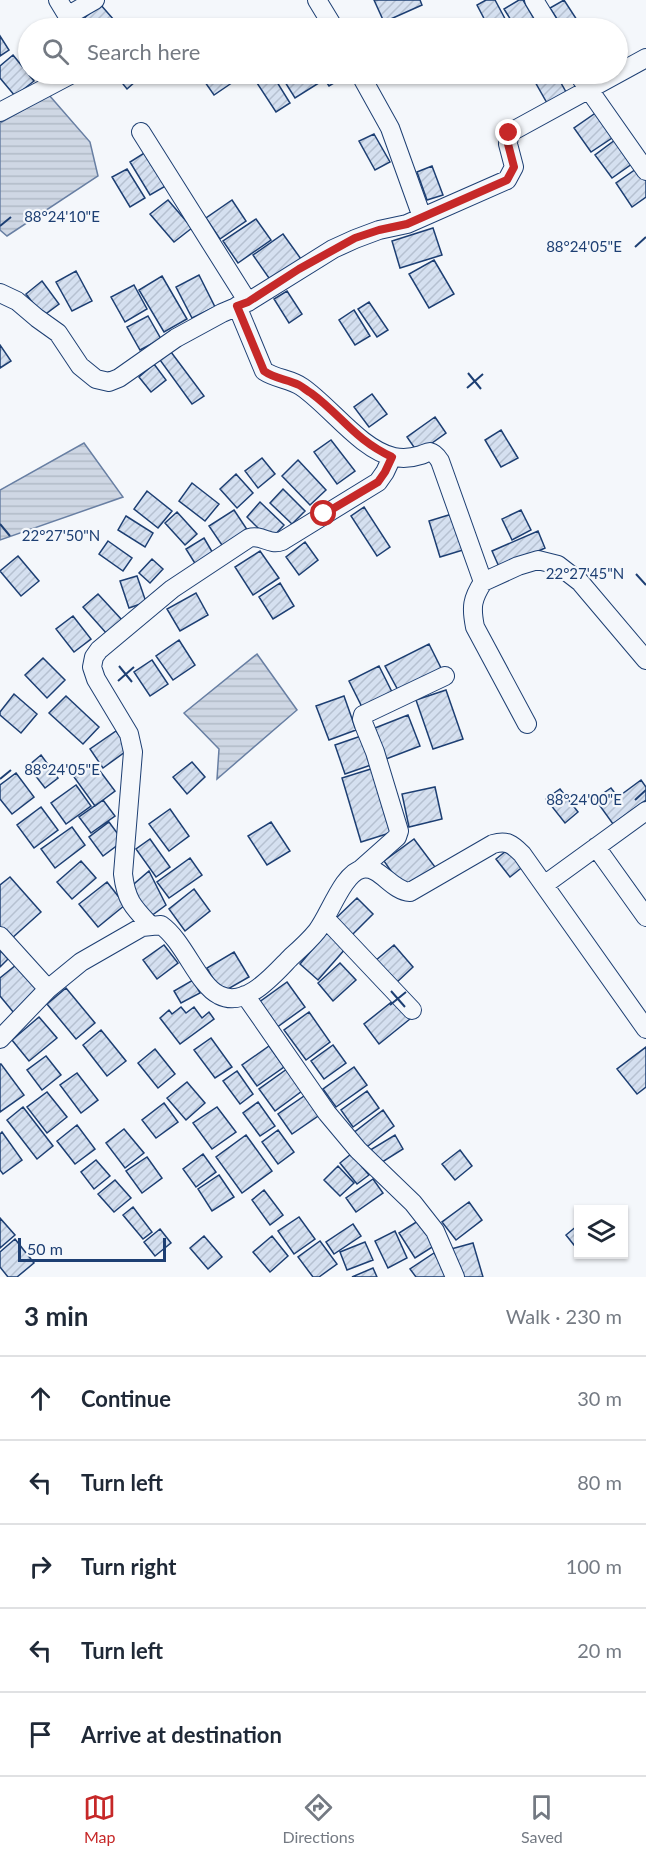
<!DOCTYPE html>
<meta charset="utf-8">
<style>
body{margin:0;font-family:Lato,sans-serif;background:#f6f6f7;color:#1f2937}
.controls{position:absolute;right:18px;bottom:18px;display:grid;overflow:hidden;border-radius:0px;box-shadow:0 2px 4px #0004}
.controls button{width:54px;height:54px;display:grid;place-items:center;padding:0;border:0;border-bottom:2px solid #e0e1e3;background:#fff;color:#1f2937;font:30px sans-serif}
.scale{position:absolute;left:18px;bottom:15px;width:148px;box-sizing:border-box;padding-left:6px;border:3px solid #1d3f73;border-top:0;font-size:16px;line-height:21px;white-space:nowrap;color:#1d3f73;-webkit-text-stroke:4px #f4f7fb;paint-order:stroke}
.stop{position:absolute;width:18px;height:18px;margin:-14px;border:4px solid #c62828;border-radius:50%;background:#fff}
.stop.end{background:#c62828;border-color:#fff;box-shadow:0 2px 6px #0008}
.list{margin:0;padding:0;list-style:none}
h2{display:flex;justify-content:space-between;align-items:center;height:78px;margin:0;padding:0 24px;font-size:26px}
h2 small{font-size:20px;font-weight:400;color:#747a83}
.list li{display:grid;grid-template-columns:39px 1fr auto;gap:18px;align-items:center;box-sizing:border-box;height:84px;padding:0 24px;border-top:2px solid #e0e1e3}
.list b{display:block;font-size:22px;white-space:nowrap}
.list em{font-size:20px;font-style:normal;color:#747a83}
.icon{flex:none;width:33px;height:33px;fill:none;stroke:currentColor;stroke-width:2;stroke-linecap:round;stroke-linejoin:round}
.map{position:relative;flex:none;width:646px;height:1277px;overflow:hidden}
.search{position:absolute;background:#fff;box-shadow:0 2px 4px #0004;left:18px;right:18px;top:18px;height:66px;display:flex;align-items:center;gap:15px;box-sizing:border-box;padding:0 21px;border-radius:33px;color:#747a83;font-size:22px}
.sheet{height:498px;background:#fff}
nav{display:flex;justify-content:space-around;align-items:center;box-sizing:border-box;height:84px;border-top:2px solid #e0e1e3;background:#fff;font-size:16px;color:#747a83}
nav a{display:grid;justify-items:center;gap:3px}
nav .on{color:#c62828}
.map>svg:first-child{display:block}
</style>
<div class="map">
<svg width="646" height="1277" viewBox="0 0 646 1277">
<defs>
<pattern id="water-rules" width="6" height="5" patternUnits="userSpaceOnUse" patternTransform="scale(1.5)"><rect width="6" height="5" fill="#cfd7e4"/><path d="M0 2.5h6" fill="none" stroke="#b1bac7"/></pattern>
<pattern id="building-hatch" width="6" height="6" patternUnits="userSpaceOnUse" patternTransform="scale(1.5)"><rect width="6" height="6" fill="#d5e0f0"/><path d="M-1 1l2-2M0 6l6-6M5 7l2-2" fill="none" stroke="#b6c1d1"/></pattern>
</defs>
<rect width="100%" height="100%" fill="#f4f7fb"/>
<!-- water -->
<path fill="url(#water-rules)" stroke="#687fa3" stroke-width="1.5" d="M49,95L90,142L98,176L7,236L0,230V123Z
M84,443L123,497L0,540V490Z
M257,654L297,710L217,779L219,749L184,713Z"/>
<!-- building -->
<path fill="url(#building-hatch)" stroke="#1d3f73" stroke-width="1.5" d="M374,0H420L422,5L384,22Z
M486,0H495L510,28H489L477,5Z
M519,0H523L536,22L526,28H516L504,9Z
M564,0L577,20L563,28L550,8Z
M100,4L121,28H85L80,22Z
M584,19L590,28H567Z
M153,20L160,28H142Z
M0,36L9,50L0,56Z
M13,55L34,81L15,96L0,78V66Z
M115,74H144L127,89Z
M203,74H240L242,76L214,95L200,75Z
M265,74H272L290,103L276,112L255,80Z
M280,74H317L322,81L295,98Z
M321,74H349L329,86Z
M507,74H529L514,83Z
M545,74H556L566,92L547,103L534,80Z
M597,112L615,136L591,152L574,128Z
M374,134L390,162L375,170L359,141Z
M619,137L636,161L612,178L595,155Z
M149,150L169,184L150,195L130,162Z
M432,166L443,195L427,200L417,172Z
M639,167L646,177V197L632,207L616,183Z
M127,169L145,198L130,207L112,177Z
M168,200L192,228L174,242L150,214Z
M232,200L246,221L220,239L206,218Z
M256,219L271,240L238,263L223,241Z
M433,228L442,255L400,268L392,241Z
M283,234L301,259L271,281L253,255Z
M434,260L454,294L429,308L409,274Z
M76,271L92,301L72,311L56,282Z
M199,275L215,307L192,318L176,287Z
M162,276L187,319L164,332L139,290Z
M42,281L59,304L43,316L26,294Z
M134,285L147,309L125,322L111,297Z
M287,291L302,314L289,323L274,299Z
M369,302L388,330L377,337L358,309Z
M354,310L370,336L355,345L339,320Z
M148,316L161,339L140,350L127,327Z
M0,345L11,361L0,368Z
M171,352L204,396L192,404L160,360Z
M154,364L166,380L151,392L139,377Z
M372,394L387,414L369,427L354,407Z
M435,417L446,433L418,453L407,437Z
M501,430L518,458L501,467L485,440Z
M331,440L355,471L337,484L314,452Z
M262,458L275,474L258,488L245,471Z
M298,460L326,490L310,505L282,476Z
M236,474L253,493L237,508L220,489Z
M192,483L219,504L205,521L179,501Z
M283,489L305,511L292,524L270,503Z
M147,491L172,511L158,528L134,509Z
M260,502L284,525L270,540L247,517Z
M364,507L390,547L377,556L351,516Z
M234,510L250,534L226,551L209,526Z
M521,510L531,530L512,540L502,519Z
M177,512L197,534L185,545L165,523Z
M452,514L463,550L440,557L429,521Z
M126,516L153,533L145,547L118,530Z
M538,531L545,548L500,569L492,551Z
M204,538L214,555L196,565L186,549Z
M108,541L132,558L123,571L99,554Z
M305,542L318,560L299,575L286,557Z
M260,551L279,578L253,595L235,567Z
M18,556L39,581L21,596L0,571Z
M152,559L163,569L150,583L139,573Z
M137,576L146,602L129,608L120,581Z
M280,583L294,606L273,619L259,597Z
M196,593L208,615L180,631L167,609Z
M98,594L122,620L107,634L83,607Z
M73,616L91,639L74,652L56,629Z
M179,640L195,665L173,680L156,656Z
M429,644L442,670L399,692L385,666Z
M43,658L65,680L47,698L25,675Z
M152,660L168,684L150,696L134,672Z
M379,666L393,694L363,709L349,681Z
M446,690L463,739L433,749L416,700Z
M14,694L37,714L21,733L0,715V712Z
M66,696L99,727L83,744L49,713Z
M344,696L356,730L329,740L316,706Z
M408,715L420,746L386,759L375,728Z
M116,731L129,749L103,768L90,749Z
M361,736L371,765L345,774L335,745Z
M41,755L58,778L45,788L28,766Z
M192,762L205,777L187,794L173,777Z
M94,763L115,791L95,806L74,777Z
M374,768L393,832L361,842L342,778Z
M16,773L34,797L12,814L0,799V785Z
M641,780L646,787V800L613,824L595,799L611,788L618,797Z
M76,785L91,806L66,824L51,803Z
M435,787L442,819L409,827L402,794Z
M560,789L578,812L565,823L546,799Z
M103,800L115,816L91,833L79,817Z
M41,807L58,830L34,848L17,825Z
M170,809L189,836L169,851L149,824Z
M109,822L123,841L103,856L89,837Z
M271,822L290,851L267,865L248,836Z
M72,827L85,845L55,868L41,849Z
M150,839L170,867L156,877L136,849Z
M414,839L435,867L404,890L384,861Z
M511,847L525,865L510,877L496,859Z
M190,858L202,875L169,898L157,882Z
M81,861L96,878L72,899L57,882Z
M149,871L166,905L147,919L127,890Z
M10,877L41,912L11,939L0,927V885Z
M107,882L125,905L98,927L79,904Z
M194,889L210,911L185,931L169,909Z
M357,898L373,914L350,937L334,920Z
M328,931L346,948L318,980L300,964Z
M164,945L178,963L157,979L143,960Z
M394,945L413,967L395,984L375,961Z
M0,950L8,959L0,967Z
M234,952L249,977L221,993L207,968Z
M340,963L356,980L333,1001L318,983Z
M16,965L39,992L14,1013L0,996V978Z
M193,980L200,993L181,1003L174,991Z
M287,982L305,1007L276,1028L258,1003Z
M66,988L95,1023L76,1039L47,1004Z
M394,1000L410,1019L379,1044L364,1024Z
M181,1007L186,1013L194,1007L202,1018L209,1012L214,1019L180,1044L160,1018L169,1010L172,1014Z
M309,1012L330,1042L306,1060L284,1030Z
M39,1017L57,1038L29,1061L12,1040Z
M101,1030L126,1061L107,1076L83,1045Z
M211,1038L232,1067L215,1078L194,1050Z
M333,1045L346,1063L324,1079L311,1061Z
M269,1046L284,1067L257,1086L242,1065Z
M646,1047V1087L637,1094L617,1069Z
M155,1049L175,1074L158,1088L138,1063Z
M46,1056L61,1075L42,1090L27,1070Z
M0,1064H1L24,1095L0,1112Z
M354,1067L367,1085L336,1107L323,1089Z
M287,1069L302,1091L275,1111L259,1089Z
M237,1071L253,1094L240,1104L223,1081Z
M77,1073L98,1100L81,1113L60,1085Z
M187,1082L205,1103L186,1120L167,1098Z
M367,1091L379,1108L353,1127L341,1110Z
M47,1092L67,1117L47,1133L27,1107Z
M307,1094L321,1114L292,1134L278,1114Z
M258,1102L275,1126L260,1136L243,1113Z
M164,1103L178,1122L156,1138L142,1120Z
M23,1107L53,1146L37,1159L7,1120Z
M217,1107L236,1132L212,1149L193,1123Z
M383,1110L394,1126L364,1149L352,1134Z
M77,1125L95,1149L75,1164L57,1141Z
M124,1129L144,1153L125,1168L106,1143Z
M278,1130L294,1152L278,1164L262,1142Z
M2,1132L22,1160L3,1174L0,1170V1134Z
M246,1135L272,1171L242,1193L216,1157Z
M395,1135L403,1149L376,1166L367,1152Z
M460,1150L472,1166L455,1180L442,1164Z
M203,1154L216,1172L196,1187L183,1169Z
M351,1154L369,1175L357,1184L340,1163Z
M147,1157L162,1178L142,1193L126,1171Z
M96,1160L110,1176L94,1189L81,1172Z
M338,1166L354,1183L340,1196L324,1180Z
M219,1175L234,1197L212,1211L198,1189Z
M373,1179L383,1193L356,1212L346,1198Z
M115,1180L131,1198L114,1212L98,1194Z
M264,1190L283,1215L270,1225L252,1200Z
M469,1202L482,1220L456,1240L442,1222Z
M133,1207L152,1232L143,1239L123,1215Z
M299,1217L315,1239L294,1254L278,1231Z
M0,1218L15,1235L0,1248Z
M421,1219L437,1244L415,1258L399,1233Z
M353,1224L361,1236L334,1254L326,1242Z
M578,1225V1250L566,1235Z
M160,1229L171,1243L155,1256L144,1242Z
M395,1231L407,1258L388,1268L375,1241Z
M204,1236L222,1257L208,1269L190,1248Z
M272,1236L288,1256L270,1272L253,1252Z
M15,1239L34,1263L17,1277H8L0,1267V1252Z
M320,1241L337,1264L319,1277H313L298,1257Z
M365,1242L373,1260L347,1270L340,1252Z
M473,1243L483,1277H459L451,1249Z
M434,1253L448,1274L444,1277H416L410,1269Z
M373,1268L377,1277H352Z"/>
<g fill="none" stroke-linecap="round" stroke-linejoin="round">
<!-- minor casing -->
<g stroke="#1d3f73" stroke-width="20">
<path id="minor" d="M58,0L75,28
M317,0L334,28
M534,0L551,28
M67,16L95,0
M360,74L390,128L422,217
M578,74L646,171
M0,112L72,74
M141,132L248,302
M0,293L17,301L37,318L58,333L80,366L96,379L109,382L119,378L176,338L222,313L248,302L333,249L355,239L379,230L407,224L507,180L514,167L508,144L509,133L646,58
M237,306L264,371C276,379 291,379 302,387C330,406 361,450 394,457C404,459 412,458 421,455C424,454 427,452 430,452C435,453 438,458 440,461L483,582L518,566L538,560L558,565L580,582L646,660
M483,582C472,599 471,607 475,627L527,724
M596,847L646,917
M361,869L397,837L399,831L375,752L364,725L362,719L363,715L445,676
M544,885L646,811
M325,918L412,1010
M150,925C133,907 126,900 123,874L133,752L129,734L96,679L92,667L94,657L99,650L172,589L249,538C262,534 269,546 282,541L378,482L385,472L392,457
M0,936L48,989
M245,995L327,1113L358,1150L413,1203L435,1231L455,1277
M0,1039L48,989L81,962L142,927L161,925C184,941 198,985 219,995C246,1009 274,974 291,957C300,949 309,941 317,931C329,916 343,873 362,869C380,865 391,891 410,892L493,844C507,840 512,844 522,854L646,1029"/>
</g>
<!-- minor -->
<use href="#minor" stroke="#f4f7fb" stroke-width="18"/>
</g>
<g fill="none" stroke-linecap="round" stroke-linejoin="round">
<!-- route -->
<path stroke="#c62828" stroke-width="8" d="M324,514L378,482L385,472L392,457C355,440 341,415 311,393C307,391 303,387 299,385C287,379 275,379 264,371L237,306L248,302L299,269L355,238L379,230L407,224L507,180L514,167L508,144L509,133"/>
</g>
<!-- ticks -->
<path fill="none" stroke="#1d3f73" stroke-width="2" d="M0,226L11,217M635,247L646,237M468,373L481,389M467,388L483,374M0,524L10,536M636,574L646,585M119,666L132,682M118,681L134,667M0,779L11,770M635,800L646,790M391,991L405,1007M390,1005L406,992"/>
<g font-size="15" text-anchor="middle" fill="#1d3f73" stroke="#f4f7fb" stroke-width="4.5" stroke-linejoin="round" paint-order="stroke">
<text x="62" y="222">88°24'10"E</text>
<text x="584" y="252">88°24'05"E</text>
<text x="61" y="541">22°27'50"N</text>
<text x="585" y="579">22°27'45"N</text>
<text x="62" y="775">88°24'05"E</text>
<text x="584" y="805">88°24'00"E</text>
</g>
</svg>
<div class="controls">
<button><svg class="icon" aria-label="layers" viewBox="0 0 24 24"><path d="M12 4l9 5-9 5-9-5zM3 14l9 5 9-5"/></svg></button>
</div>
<div class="scale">50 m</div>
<div class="stop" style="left:324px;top:514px"></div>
<div class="stop end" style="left:509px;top:133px"></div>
<div class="search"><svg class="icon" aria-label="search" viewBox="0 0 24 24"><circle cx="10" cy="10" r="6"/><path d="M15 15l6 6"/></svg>Search here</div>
</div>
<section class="sheet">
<h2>3 min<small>Walk · 230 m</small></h2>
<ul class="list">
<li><svg class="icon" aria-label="ahead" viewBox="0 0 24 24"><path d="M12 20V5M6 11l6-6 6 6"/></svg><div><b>Continue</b></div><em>30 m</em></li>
<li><svg class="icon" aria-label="left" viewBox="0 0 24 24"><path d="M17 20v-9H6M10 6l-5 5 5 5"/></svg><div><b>Turn left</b></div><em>80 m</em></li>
<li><svg class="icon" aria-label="right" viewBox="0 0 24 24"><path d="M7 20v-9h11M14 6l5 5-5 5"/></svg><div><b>Turn right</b></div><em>100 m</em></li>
<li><svg class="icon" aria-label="left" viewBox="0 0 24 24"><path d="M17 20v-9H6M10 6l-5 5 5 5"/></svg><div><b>Turn left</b></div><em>20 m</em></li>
<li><svg class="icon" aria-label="arrive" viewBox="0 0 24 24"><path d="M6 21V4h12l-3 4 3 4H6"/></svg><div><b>Arrive at destination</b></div></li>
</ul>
</section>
<nav>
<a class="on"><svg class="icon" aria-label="map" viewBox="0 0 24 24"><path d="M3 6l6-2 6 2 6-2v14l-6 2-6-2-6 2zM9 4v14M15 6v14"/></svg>Map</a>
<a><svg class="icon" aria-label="directions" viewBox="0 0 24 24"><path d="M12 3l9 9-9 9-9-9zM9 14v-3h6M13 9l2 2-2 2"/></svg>Directions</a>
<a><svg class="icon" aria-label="saved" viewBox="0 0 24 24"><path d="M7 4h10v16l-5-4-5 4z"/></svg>Saved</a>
</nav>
